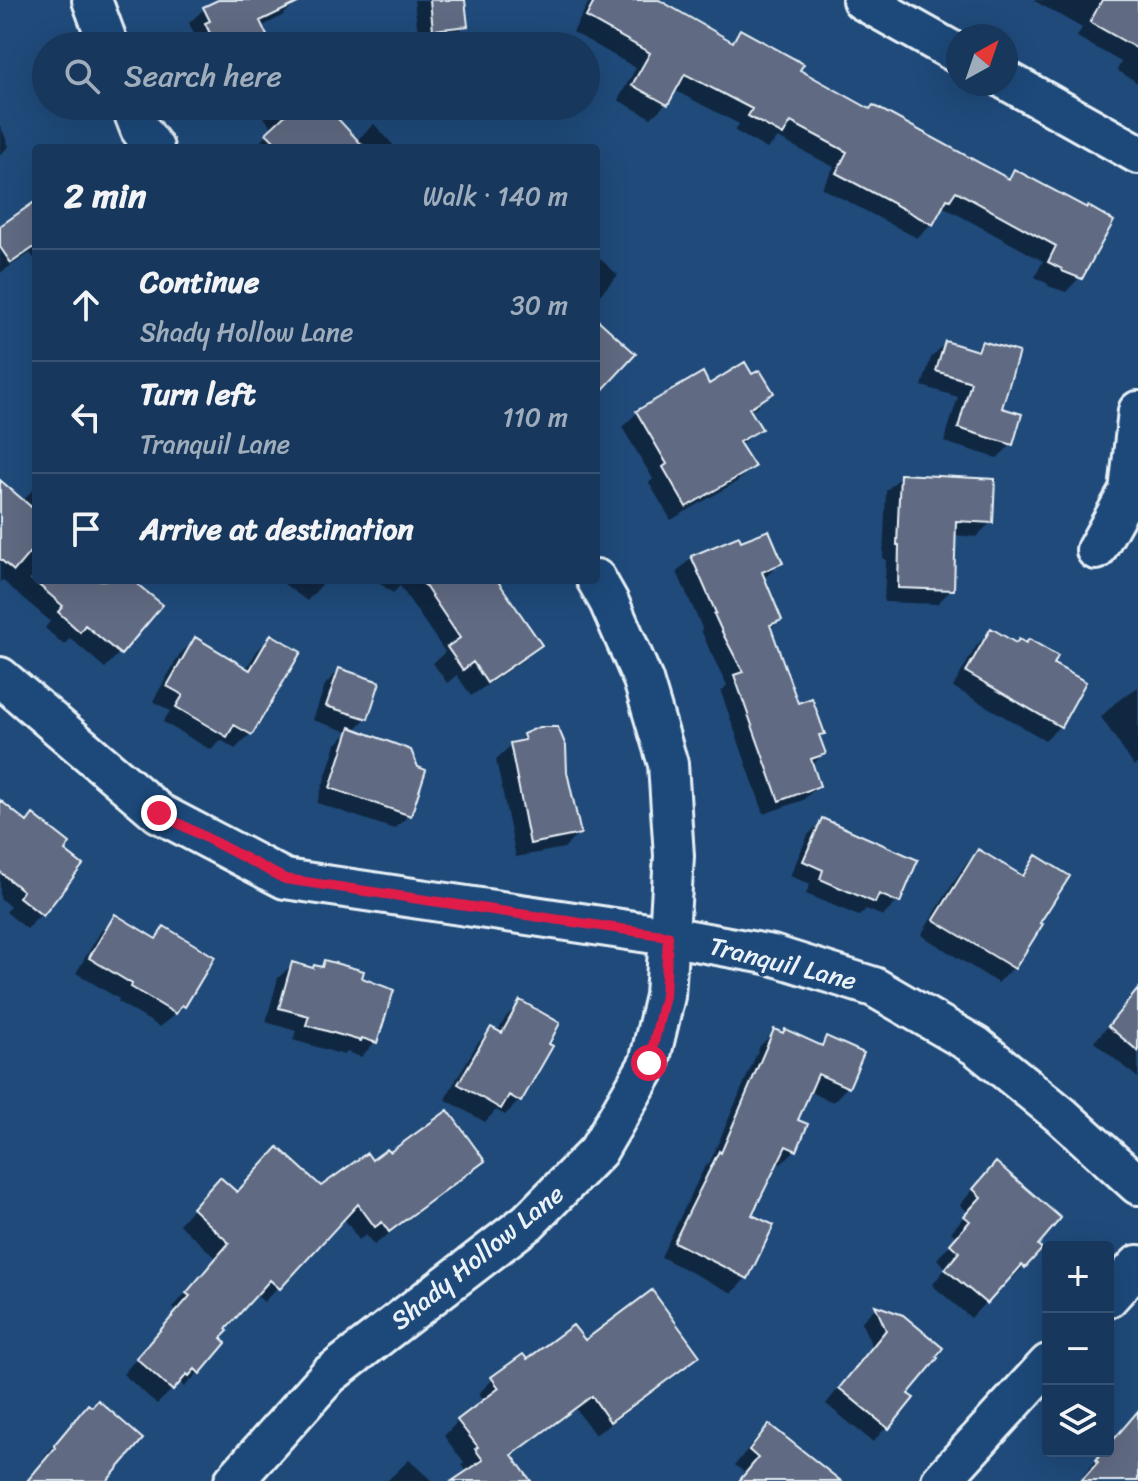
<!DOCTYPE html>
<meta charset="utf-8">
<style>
body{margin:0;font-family:Sriracha,sans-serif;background:#203f62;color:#f1f3f6}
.controls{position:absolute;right:24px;bottom:24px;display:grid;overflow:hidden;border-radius:8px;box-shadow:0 8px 32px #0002}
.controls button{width:72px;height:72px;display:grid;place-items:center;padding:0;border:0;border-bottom:2px solid #365272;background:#17385c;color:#f1f3f6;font:40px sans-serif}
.compass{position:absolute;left:946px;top:24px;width:72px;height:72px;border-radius:50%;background:#17385c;box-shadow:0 8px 32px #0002;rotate:40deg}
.stop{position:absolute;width:24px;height:24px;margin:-18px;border:6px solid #e11d48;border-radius:50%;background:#fff}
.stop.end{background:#e11d48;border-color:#fff;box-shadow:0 2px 8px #0008}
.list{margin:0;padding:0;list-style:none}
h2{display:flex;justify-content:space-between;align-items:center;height:104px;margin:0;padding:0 32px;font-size:34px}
h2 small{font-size:26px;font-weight:400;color:#9eacbb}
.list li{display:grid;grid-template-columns:52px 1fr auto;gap:24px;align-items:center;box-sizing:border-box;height:112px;padding:0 32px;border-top:2px solid #365272}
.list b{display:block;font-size:30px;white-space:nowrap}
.list p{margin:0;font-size:26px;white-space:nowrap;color:#9eacbb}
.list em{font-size:26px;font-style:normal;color:#9eacbb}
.icon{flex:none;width:44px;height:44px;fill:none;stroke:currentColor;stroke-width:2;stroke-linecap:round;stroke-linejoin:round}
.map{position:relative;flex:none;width:1138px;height:1481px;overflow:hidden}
.search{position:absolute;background:#17385c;box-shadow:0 8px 32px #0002;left:32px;top:32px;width:568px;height:88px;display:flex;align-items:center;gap:20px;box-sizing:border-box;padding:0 28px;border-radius:44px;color:#9eacbb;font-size:30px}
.panel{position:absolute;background:#17385c;box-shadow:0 8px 32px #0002;left:32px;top:144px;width:568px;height:440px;border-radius:8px}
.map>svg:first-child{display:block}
</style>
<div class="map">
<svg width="1138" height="1481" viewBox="0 0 1138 1481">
<rect width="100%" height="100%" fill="#1f4a7a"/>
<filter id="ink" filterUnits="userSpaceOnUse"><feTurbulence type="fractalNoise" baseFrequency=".0125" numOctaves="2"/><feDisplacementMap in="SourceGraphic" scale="16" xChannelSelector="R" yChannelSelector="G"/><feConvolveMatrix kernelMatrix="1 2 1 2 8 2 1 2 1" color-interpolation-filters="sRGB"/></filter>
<g filter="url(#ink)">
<!-- shadow -->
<path fill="#0007" d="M222,0H296L297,2L282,16L261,27L270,46H195L192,40L195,36L189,23L204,9Z
M414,0H463L465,25L451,40L419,43Z
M590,0H659L730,42L741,32L797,71L1006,180L1014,171L1080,277L1066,292L1048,286V284L1035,277L1043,261L942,206L931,224L917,238L822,188L834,167L778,138L767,149L735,131L739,124L674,90L666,104L651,118L618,100L636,68L573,32Z
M1033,0H1138V83L1117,70L1121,62L1077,37L1082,28Z
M255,106H323L356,141L374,124L396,148H254L273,129Z
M0,125L9,146L0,155Z
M36,216V261L30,253L0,273V228Z
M598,257L618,275L596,299V258Z
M945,343L973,352L982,343L999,409L1012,444L997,458L944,442L958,397L922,386L931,358Z
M751,377L771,393L757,407L749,412L759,428L740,446L752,466L738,481L671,520L649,483L653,479L622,427L637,413L708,386Z
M901,476L991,522L976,537L954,535L952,589L937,604L884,602L886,559H883L886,491Z
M0,483L22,502L36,486V580H114L119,653L105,668L70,638L64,645L45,628L50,621L2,580L0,582Z
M740,544L781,563L763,579L780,620L769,630L796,706L822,733L818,738L824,753L811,766L818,786L803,800L764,814L721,692L727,685L710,651L701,630L702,628L677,572L692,557Z
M287,580H326L307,601L284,584Z
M375,580H496L539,644L525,659L471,696L457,675L447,683L433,663L445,652L400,586L393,593Z
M992,631L1051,665L1060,726L1045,740L953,687L977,645Z
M271,636L299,652L250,734L235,749L221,740L211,750L163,722L170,711L153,701L180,654L195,640L246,669L257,651Z
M339,670L366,718L354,731L409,815L394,829L317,803L336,744L349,732L313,720L325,685Z
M1138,687V763L1134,766L1101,717L1115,703Z
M524,736L565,772L579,833L564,848L516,857L496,760L511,745L516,744Z
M0,803L41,914L27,929L6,912L10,907L0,898Z
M822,821L898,901L883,916L866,909L859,916L806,894L810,884L790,876L808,835Z
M978,852L1020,876L1037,857L1038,924L1040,925L1013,968L998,983L921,935L964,866Z
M115,917L154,939L164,929L184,1006L160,1027L118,1002L119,999L76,973L101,931Z
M325,963L359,980L375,1042L361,1057L347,1052L344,1055L293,1040L296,1031L266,1022L278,978L293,964L312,969L320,968Z
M1138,991V1078L1094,1042Z
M521,1002L519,1101L505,1115L496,1110L485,1122L445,1099L477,1044L491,1029L497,1033L506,1017Z
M774,1032L819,1047L827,1039L847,1087L833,1102L808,1091L796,1121L795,1150L781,1164L776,1162L750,1215L746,1278L732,1293L661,1257L704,1168L710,1162L760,1046Z
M483,1160L468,1175L374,1245L366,1235L359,1240L343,1217L264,1302L255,1294L223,1330L199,1372L184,1387L180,1382L157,1404L123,1374L177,1312L173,1308L216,1258L179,1224L206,1194L321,1189L372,1163Z
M982,1179L1035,1245L1024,1267L1009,1281L1007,1279L971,1318L932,1285L946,1268L937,1259L957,1237L951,1232L968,1212L960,1205Z
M875,1308L902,1316L905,1394L911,1399L873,1442L826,1404L872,1346L861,1322Z
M584,1343L698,1355L683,1370L595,1435L576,1409L511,1457L522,1481H465L469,1475L462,1465L464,1463L444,1436L458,1421L484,1402L478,1394L493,1379L526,1362Z
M74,1421L104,1481H27L42,1464L41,1461Z
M1138,1423V1481H1082L1085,1477L1083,1476L1104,1451H1108V1446Z
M769,1427L830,1481H739L745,1473L735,1465L754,1441Z
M409,1460L432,1481H387Z"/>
<!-- building -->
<path fill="#606a82" stroke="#e8f1f8" stroke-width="2" d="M218,0H304L260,21L272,46H216L205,23L210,21L203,7Z
M430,0H465L468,26L433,30Z
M595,0H659L733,42L740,29L804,64L800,70L870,109L873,105L1009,179L1014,169L1087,208L1088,206L1114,221L1082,279L1062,271V269L1048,262L1056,246L956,191L950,200L947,199L933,225L836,173L847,152L791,122L783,135L748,116L752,109L685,74L668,105L632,85L650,53L586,17Z
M1102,0H1138V49L1090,22Z
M295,106H326L365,148H281L266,133Z
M36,201V246L11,263L0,247V226Z
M596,318L636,354L596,397Z
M945,341L978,351L982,341L1019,352L1002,408L1022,414L1013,445L958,428L971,382L936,371Z
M745,362L752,374L760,370L774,393L749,408L762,429L739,442L755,467L686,507L663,467L667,464L636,411L703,372L709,384Z
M900,474L995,479L993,523L956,521L954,590L898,588L899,545H897Z
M0,480L36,511V545L14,571L0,559Z
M769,530L783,563L762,572L782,620L770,625L798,703L812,698L825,734L819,735L826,754L811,759L820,786L779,801L734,675L743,672L724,636L714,614L716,613L691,556L739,536L741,541Z
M33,580H132L163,605L121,655L85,625L80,632L58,612L63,606Z
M421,580H497L542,645L487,683L473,662L463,670L447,647L460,638Z
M991,628L1016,643L1019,639L1026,643L1029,639L1058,656L1054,664L1086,682L1061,727L966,672Z
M271,634L301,652L252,735L234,725L227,737L176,707L183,695L167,686L195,637L250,670Z
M339,668L380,682L368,719L326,706Z
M350,727L411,750L418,767L426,770L411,816L330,788Z
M539,727H558L566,746L567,772L581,834L530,844L510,743L525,740L523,734Z
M0,800L27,822L33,814L70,843L65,851L83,865L43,916L19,897L23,891L0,872Z
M822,818L918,860L900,903L879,894L875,903L820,879L823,870L803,861Z
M978,849L1023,876L1036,855L1070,876L1040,923L1043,924L1015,969L934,920Z
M115,914L156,939L164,926L215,957L185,1007L182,1005L176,1014L131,987L132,984L89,958Z
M324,960L364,971L362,978L394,990L377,1043L362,1038L361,1041L306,1025L309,1016L279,1008L292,962L313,968L314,965L322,967Z
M1138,989V1051L1108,1026Z
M520,1000L560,1023L549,1044L553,1046L521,1102L509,1095L501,1109L458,1084L491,1027L502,1033Z
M774,1029L783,1033L785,1029L822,1046L826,1036L864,1053L849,1088L818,1074L798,1120L808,1124L797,1151L786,1146L752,1215L774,1225L748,1279L674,1242L719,1151L721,1153Z
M448,1110L485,1161L389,1232L382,1222L375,1227L358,1204L280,1289L270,1280L226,1329L228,1331L221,1338L226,1343L200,1374L195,1369L189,1376L187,1374L173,1391L136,1358L190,1296L186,1293L229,1243L192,1208L220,1177L237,1192L278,1147L321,1186L367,1153L372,1160L387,1149L390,1152Z
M996,1162L1061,1218L1038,1245L1042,1249L1025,1268L1022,1265L987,1304L945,1269L959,1252L950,1244L970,1221L964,1216L981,1197L973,1189Z
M652,1290L700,1356L610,1422L592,1396L512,1455L531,1481H452L483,1460L475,1449L478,1447L457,1420L499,1388L491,1377L523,1354L527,1359L573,1325L585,1340Z
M875,1305L903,1315L943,1348L936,1357L938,1358L908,1394L914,1398L889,1429L839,1388L886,1330Z
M98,1400L143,1439L107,1481H27L55,1448L54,1445L88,1404L92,1407Z
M1138,1411V1481H1081L1098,1462L1096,1460L1103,1451H1108V1446Z
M769,1424L841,1481H739L758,1458L749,1450Z"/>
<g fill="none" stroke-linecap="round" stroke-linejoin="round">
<!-- street casing -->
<g stroke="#e8f1f8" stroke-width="44">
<path id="street" d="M92,0L109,46
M862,0L958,54
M1006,80L1138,154
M131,106L140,129L154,148
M1096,550L1129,491L1138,411
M0,677L159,813L285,879L668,936L772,955L874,987L976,1046L1062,1116L1138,1185
M1108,1298L1138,1265
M234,1481L329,1375L528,1222L598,1151L649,1063L665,996L674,856L668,764L643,680L609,602L596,579
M941,1481L1048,1364"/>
</g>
<!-- street -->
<use href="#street" stroke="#1f4a7a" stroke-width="38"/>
</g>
</g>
<g fill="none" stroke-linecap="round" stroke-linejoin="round" filter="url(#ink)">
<!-- route -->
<path stroke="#e11d48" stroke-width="10" d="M159,813L285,879L668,936L665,996L649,1063"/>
</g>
<g text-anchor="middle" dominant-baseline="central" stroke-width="7" stroke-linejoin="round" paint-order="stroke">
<!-- street labels -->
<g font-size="26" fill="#e8f1f8" stroke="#1f4a7a">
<text transform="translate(783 963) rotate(14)">Tranquil Lane</text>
<text transform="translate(477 1257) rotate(-39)">Shady Hollow Lane</text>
</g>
</g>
</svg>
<div class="controls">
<button>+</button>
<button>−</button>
<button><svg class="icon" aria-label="layers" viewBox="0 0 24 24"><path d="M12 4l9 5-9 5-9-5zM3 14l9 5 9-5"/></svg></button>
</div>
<svg class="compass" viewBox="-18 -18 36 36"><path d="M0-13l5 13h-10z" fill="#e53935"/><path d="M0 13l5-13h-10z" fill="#9eacbb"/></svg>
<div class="stop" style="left:649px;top:1063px"></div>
<div class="stop end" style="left:159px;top:813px"></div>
<div class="search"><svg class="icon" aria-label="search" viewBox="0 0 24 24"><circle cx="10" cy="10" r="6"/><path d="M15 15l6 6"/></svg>Search here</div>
<section class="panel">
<h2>2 min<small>Walk · 140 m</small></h2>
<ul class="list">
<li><svg class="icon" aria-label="ahead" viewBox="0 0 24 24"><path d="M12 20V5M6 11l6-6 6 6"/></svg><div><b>Continue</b><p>Shady Hollow Lane</p></div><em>30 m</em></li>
<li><svg class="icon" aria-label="left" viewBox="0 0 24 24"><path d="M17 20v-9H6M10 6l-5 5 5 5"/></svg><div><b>Turn left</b><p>Tranquil Lane</p></div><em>110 m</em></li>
<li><svg class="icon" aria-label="arrive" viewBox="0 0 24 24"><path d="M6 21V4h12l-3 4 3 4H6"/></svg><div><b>Arrive at destination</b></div></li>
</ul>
</section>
</div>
